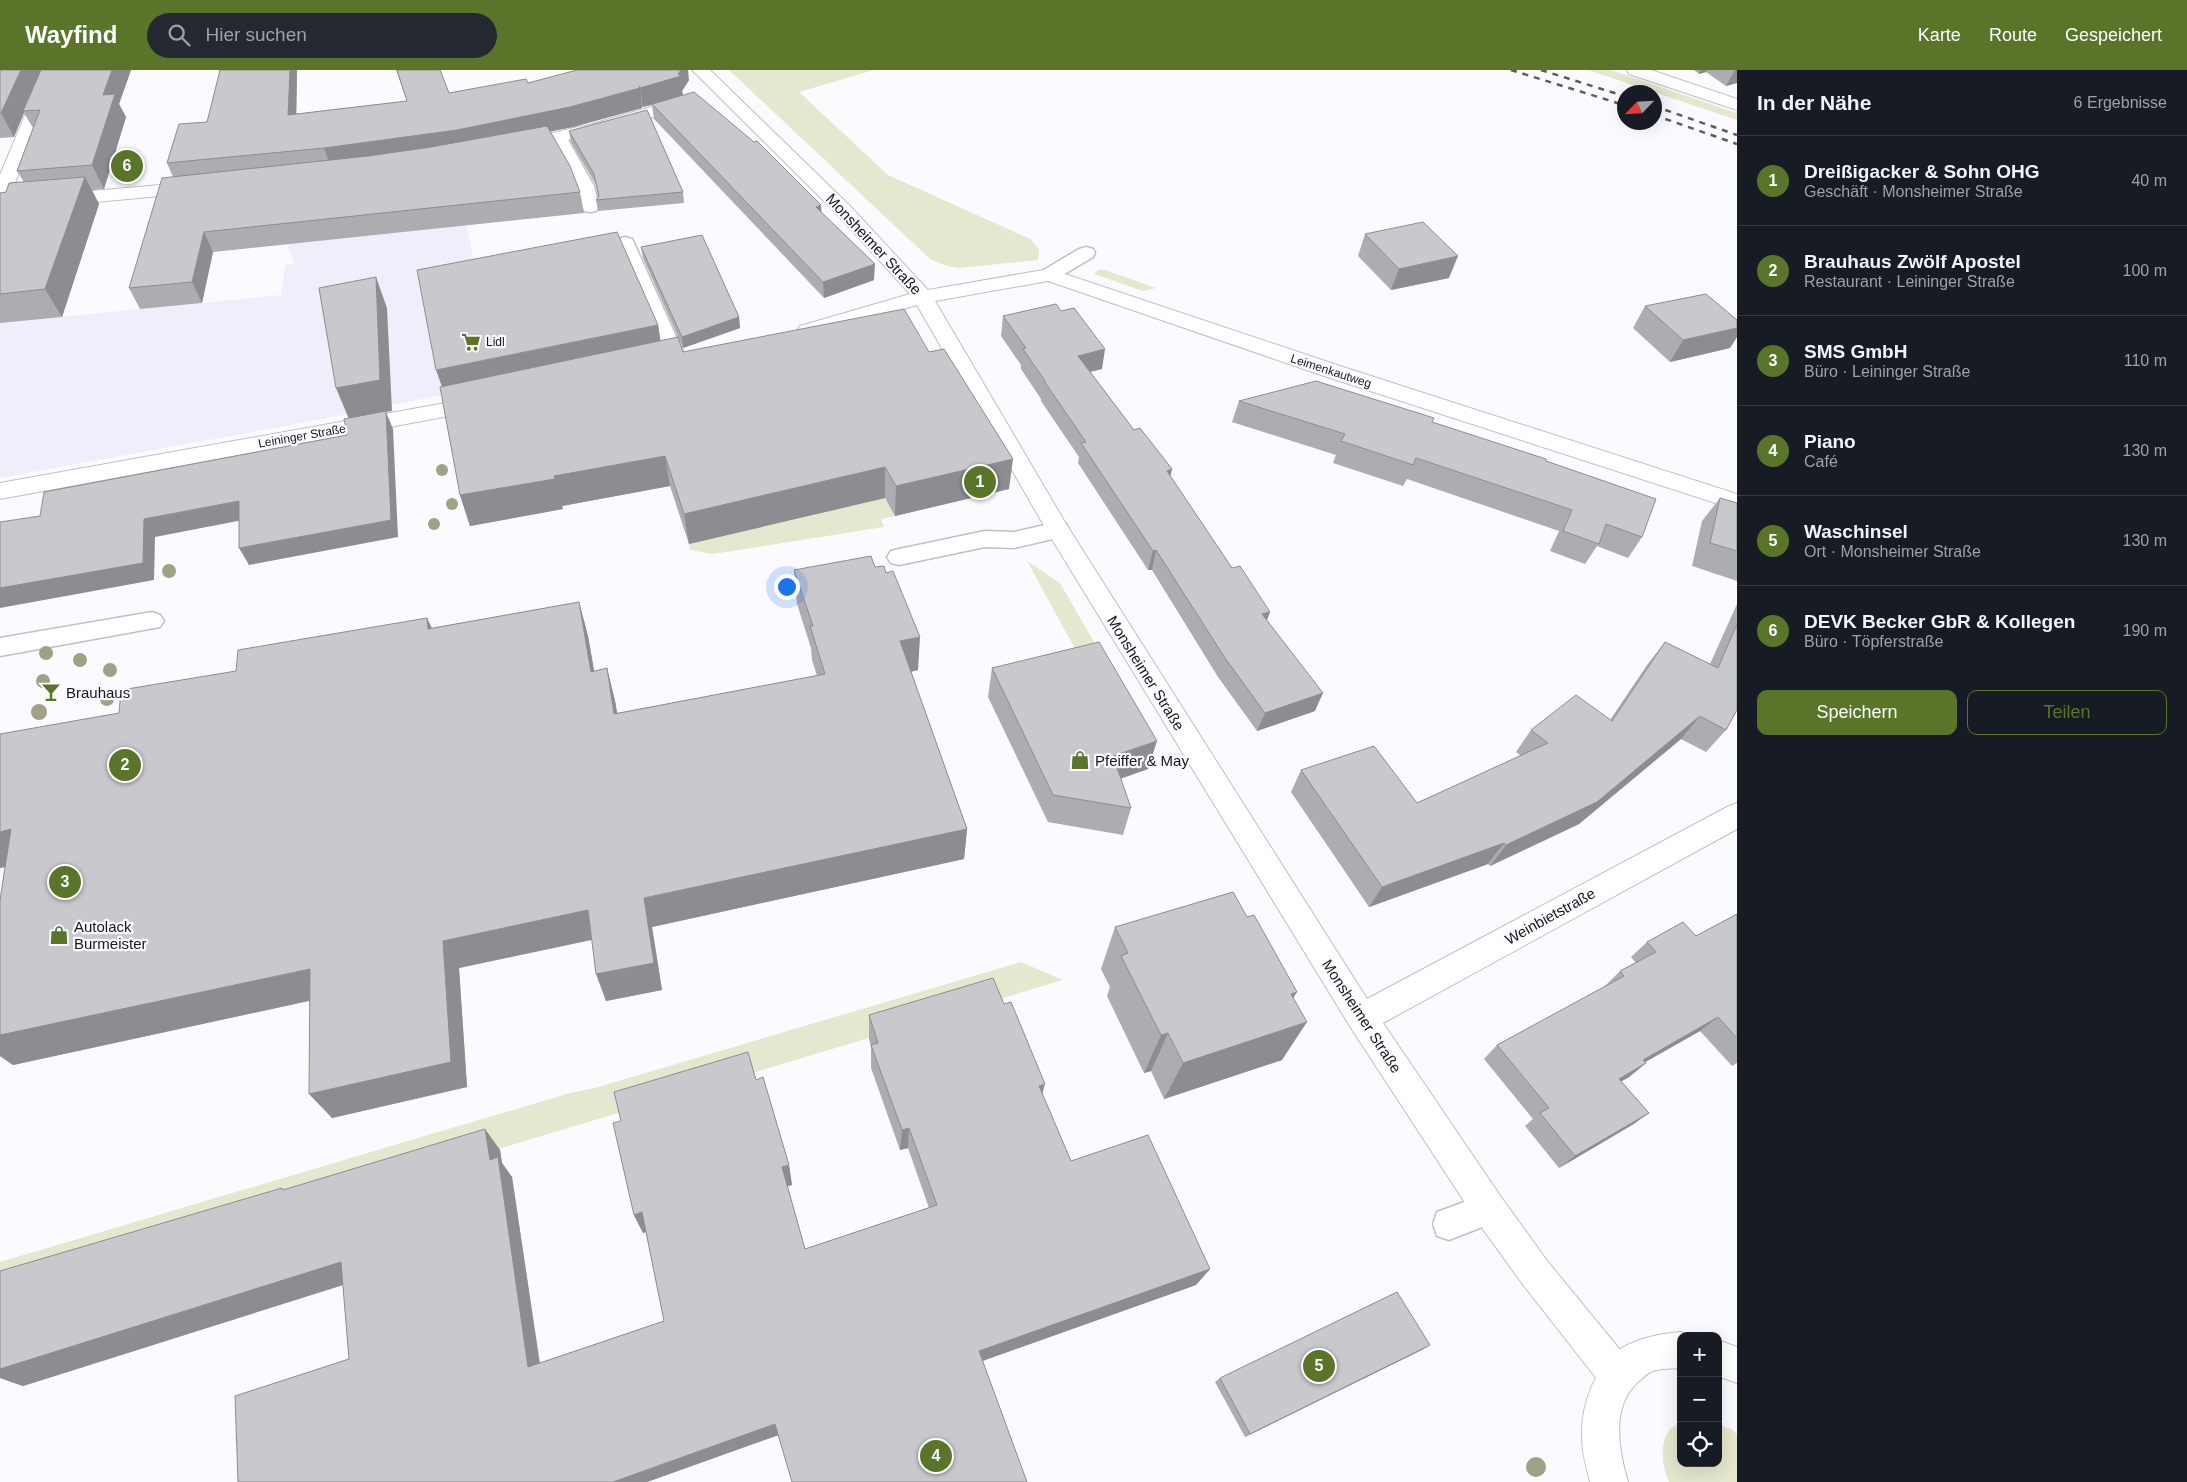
<!DOCTYPE html>
<html lang="de">
<meta charset="utf-8">
<style>
body{margin:0;font-family:Helvetica,sans-serif;background:#242831;color:#f1f3f6}
.controls{position:absolute;right:15px;bottom:15px;display:grid;overflow:hidden;border-radius:10px;box-shadow:0 5px 20px #0002}
.controls button{width:45px;height:45px;display:grid;place-items:center;padding:0;border:0;border-bottom:1px solid #363941;background:#171b24;color:#f1f3f6;font:25px sans-serif}
.compass{position:absolute;left:1617px;top:15px;width:45px;height:45px;border-radius:50%;background:#171b24;box-shadow:0 5px 20px #0002;rotate:245deg}
.you{position:absolute;left:786px;top:516px;width:18px;height:18px;margin:-12px;border:4px solid #fff;border-radius:50%;background:#1a73e8;box-shadow:0 0 0 8px #1a73e833}
.badge{display:grid;place-items:center;width:32px;height:32px;border-radius:50%;background:#5a7529;color:#fff;font-size:16px;font-weight:700}
.pin{position:absolute;translate:-50% -50%;border:2px solid #fff;box-shadow:0 1px 5px #0006}
.list{margin:0;padding:0;list-style:none}
h2{display:flex;justify-content:space-between;align-items:center;height:65px;margin:0;padding:0 20px;font-size:21px}
h2 small{font-size:16px;font-weight:400;color:#9ea1a6}
.list li{display:grid;grid-template-columns:32px 1fr auto;gap:15px;align-items:center;box-sizing:border-box;height:90px;padding:0 20px;border-top:1px solid #363941}
.list b{display:block;font-size:19px;white-space:nowrap}
.list p{margin:0;font-size:16px;white-space:nowrap;color:#9ea1a6}
.list em{font-size:16px;font-style:normal;color:#9ea1a6}
.actions{display:flex;gap:10px;padding:15px 20px}
.actions a{flex:1;padding:11px 0;border:1px solid #5a7529;border-radius:10px;text-align:center;font-size:18px;color:#5a7529}
.actions .main{background:#5a7529;color:#fff}
.icon{flex:none;width:28px;height:28px;fill:none;stroke:currentColor;stroke-width:2;stroke-linecap:round;stroke-linejoin:round}
.map{position:relative;flex:none;width:1737px;height:1412px;overflow:hidden}
header{display:flex;align-items:center;gap:30px;box-sizing:border-box;height:70px;padding:0 25px;background:#5a7529;color:#fff}
header strong{font-size:24px}
nav{display:flex;gap:28px;margin-inline-start:auto;font-size:18px}
.search{width:350px;height:45px;background:#242831;display:flex;align-items:center;gap:12px;box-sizing:border-box;padding:0 18px;border-radius:28px;color:#9ea1a6;font-size:19px}
main{display:flex}
aside{flex:1;background:#171b24}
.map>svg:first-child{display:block}
</style>
<header>
<strong>Wayfind</strong>
<div class="search"><svg class="icon" aria-label="search" viewBox="0 0 24 24"><circle cx="10" cy="10" r="6"/><path d="M15 15l6 6"/></svg>Hier suchen</div>
<nav><a>Karte</a><a>Route</a><a>Gespeichert</a></nav>
</header>
<main>
<div class="map">
<svg width="1737" height="1412" viewBox="0 0 1737 1412">
<rect width="100%" height="100%" fill="#fbfaff"/>
<!-- built -->
<path fill="#f1eefb" d="M456,103L474,191L625,288L313,351L0,408V253L281,225L285,195L295,194L286,173Z"/>
<!-- green -->
<path fill="#e5e7ce" d="M729,0H874L799,22L888,105L1030,169L1039,179L1038,190L959,198L947,196L930,189Z
M1588,0H1611L1737,43V50Z
M1098,200H1105L1156,218L1143,221L1094,204Z
M885,428L895,446L881,449L884,457L713,484L690,480L689,474Z
M1027,491L1060,513L1101,584L1080,588Z
M1021,892L1063,910L0,1228V1192L570,1023L595,1018Z
M1681,1353V1393H1718V1354L1733,1360L1737,1365V1412H1669C1662,1398 1659,1372 1670,1359C1672,1357 1678,1355 1681,1353Z"/>
<g fill="none" stroke-linecap="round" stroke-linejoin="round">
<!-- lane casing -->
<g stroke="#c0bfc4" stroke-width="3">
<path id="lane" d="M558,63L564,64L567,68L594,116L599,137L596,141L590,142L584,141L576,116L549,68L552,64Z
M625,167L632,169L634,173L687,291L684,296L677,297L670,296L667,291L616,173L618,169Z
M1086,177L1093,179L1095,183L1093,187L1056,209L1049,211L1042,209L1039,205L1042,201L1079,179Z
M1058,452L1066,454L1069,460L1066,466L1014,478L985,477L899,495L891,493L887,487L891,481L899,479L985,461L1014,462Z
M152,542L160,545L164,551L160,557L0,586V568Z
M1489,1123L1500,1128L1505,1139L1500,1150L1449,1170L1437,1166L1433,1154L1437,1142Z"/>
</g>
<!-- street casing -->
<g stroke="#c0bfc4" stroke-width="2">
<path id="street" d="M692,0H710L849,135L928,220L1049,199L1056,201L1343,297L1737,424V440L1327,307L1048,211L935,231L1066,454L1367,929L1727,737L1737,733V759L1383,953L1501,1127L1548,1192L1630,1292L1635,1305L1630,1318L1617,1323L1604,1318L1524,1216L1477,1151L1351,958L1050,466L917,235L814,266L807,267L800,266L797,261L800,256L910,224L836,143Z
M1627,0H1651L1737,29V40L1629,4Z
M689,26L695,27L698,31L695,35L602,62L518,81L512,80L509,76L512,72L592,54Z
M195,112L202,114L204,118L202,122L0,141V129Z
M479,327L487,329L490,334L487,339L0,429V413Z"/>
</g>
<!-- secondary casing -->
<g stroke="#c0bfc4" stroke-width="2">
<path id="secondary" d="M44,0H60L9,128L7,132L0,134V105Z
M1681,1262L1690,1266H1681V1298C1672,1299 1662,1298 1653,1301C1647,1303 1643,1308 1638,1312C1610,1337 1619,1381 1628,1412H1590C1586,1397 1582,1382 1582,1366C1581,1336 1595,1295 1622,1278C1640,1267 1661,1264 1681,1262Z
M1718,1270L1737,1277V1313L1718,1306Z"/>
</g>
<!-- lane -->
<use href="#lane" fill="#fff" fill-rule="evenodd"/>
<!-- street -->
<use href="#street" fill="#fff" fill-rule="evenodd"/>
<!-- secondary -->
<use href="#secondary" fill="#fff" fill-rule="evenodd"/>
<!-- rail -->
<path stroke="#5c5b5e" stroke-width="2.5" stroke-dasharray="6 6" stroke-linecap="butt" d="M1511,0L1624,35
M1541,0L1624,26
M1654,36L1737,65
M1654,45L1737,74"/>
</g>
<!-- trees -->
<g fill="#a0a185">
<circle cx="442" cy="400" r="6"/>
<circle cx="452" cy="434" r="6"/>
<circle cx="434" cy="454" r="6"/>
<circle cx="169" cy="501" r="7"/>
<circle cx="46" cy="583" r="7"/>
<circle cx="80" cy="590" r="7"/>
<circle cx="110" cy="600" r="7"/>
<circle cx="43" cy="611" r="7"/>
<circle cx="107" cy="629" r="7"/>
<circle cx="39" cy="642" r="8"/>
<circle cx="1536" cy="1397" r="10"/>
</g>
<!-- wall -->
<path fill="#adacb0" d="M0,0H131L119,34L126,47L104,119L92,120L99,134L62,247L0,253V123L6,122L24,112L17,101L33,58L24,43L14,67L0,68Z
M220,0H297L296,44L407,31L396,0H440L449,23L528,13L689,10L682,21L683,25L821,142L874,210L824,228L654,49L652,35L643,37L642,36V38L573,57L550,61L580,122L584,143L213,182L202,233L140,239L129,218L173,107L167,93L207,52Z
M1694,0H1737V13L1726,16L1706,2L1699,4Z
M569,61L683,122L684,133L598,141L596,130L598,127L596,115L571,72Z
M1365,164L1449,208L1391,220L1358,186Z
M641,177L739,247L740,258L683,278L643,188Z
M1645,236L1737,250V267L1730,278L1670,292L1633,258Z
M1003,246L1102,299L1090,302L1134,360L1172,399L1170,406L1267,551L1315,641L1257,661L1218,607L1152,500H1148L1078,393L1079,387L1041,331V329L1021,299V295L1001,266Z
M658,255L660,271L683,282H929L1009,419L895,446L885,428L689,474L670,416L562,436L563,439L470,456L460,425L442,317Z
M1239,331L1432,352L1546,391L1642,467L1628,488L1597,476L1585,494L1550,481L1559,461L1407,409L1403,416L1333,393L1336,385L1232,352Z
M1720,428L1737,433V511L1692,496L1702,451Z
M794,500L918,600L911,602L967,759L964,789L652,857L662,920L606,931L592,870L459,898L467,1017L332,1048L309,931L13,995L0,986V830L5,797L0,798L119,643L236,601L427,548L432,558L579,532L588,566L594,601L607,598L615,631L617,643L817,606L812,590L811,578L797,534Z
M1737,534V640L1726,660L1706,682L1681,669L1579,754L1490,796L1488,794L1369,837L1291,722L1301,700L1417,733L1521,686L1516,682L1531,660L1610,650L1647,595L1665,572L1710,594Z
M992,598L1148,699L1120,709L1131,738L1123,765L1048,752L988,627Z
M1737,844V993L1732,996L1700,961L1645,992L1646,993L1629,1007L1621,1011L1649,1043L1632,1055L1559,1098L1525,1056L1533,1049L1484,989L1497,975L1605,917V916L1620,901L1636,893L1631,887L1647,872L1696,866Z
M1115,857L1294,928L1282,990L1164,1029L1151,1001L1144,1003L1107,926L1110,917L1101,899Z
M869,945L1042,1024L1071,1091L1210,1199L1196,1215L982,1291L647,1412H238L349,1289L343,1215L23,1316L0,1308V1201L285,1120L485,1059L500,1080L502,1093L512,1107L540,1293L664,1251L646,1162L643,1163L634,1145L756,1010L789,1095L792,1115L787,1116L805,1179L929,1138L908,1078L900,1080L871,998V977L869,969Z
M1430,1275L1245,1367L1215,1312L1220,1308Z"/>
<!-- shaded-wall -->
<path fill="#8d8c90" d="M21,0H43L23,41L24,43L14,67L1,43Z
M112,0H131L119,34L126,47L104,119L92,95L103,25Z
M290,0H297L296,65L288,45Z
M681,0H688L689,10L682,21L683,26L643,37L640,18L678,4Z
M1700,0H1707L1706,2L1699,4Z
M1735,0H1737V13L1726,16Z
M640,18L642,38L573,57L463,79L331,98L324,78Z
M85,107L99,134L62,247L45,219Z
M821,135L822,150L816,137Z
M204,162L213,182L202,233L192,212Z
M1458,186L1449,208L1391,220L1399,199Z
M875,194L874,210L824,228L823,212Z
M376,207L387,238L392,341L386,342L393,359L398,467L249,495L239,478L391,450L336,318Z
M739,247L740,258L683,278L682,267Z
M658,255L663,285L447,331L436,300Z
M1737,258V267L1730,278L1670,292L1683,270Z
M1105,279L1102,299L1075,305L1078,286Z
M665,386L670,416L562,436L563,439L470,456L460,425L554,406Z
M1013,389L1009,419L895,446L896,416Z
M885,397V428L689,474L684,444Z
M1172,399L1167,419V401Z
M239,431L248,449L155,467L154,510L0,538V518L144,449Z
M1156,480L1152,500H1148L1153,481Z
M579,532L588,566L600,634L591,602Z
M1270,542L1263,561L1262,544Z
M427,548L441,581L428,559Z
M920,567L918,600L899,604L900,571Z
M607,598L615,631L623,676L614,644Z
M1323,623L1315,641L1257,661L1265,643Z
M1700,646L1681,669L1579,754L1490,796L1506,775Z
M1157,671L1148,699L1105,714L1113,686Z
M11,759L42,789L0,798V762Z
M967,759L964,789L652,857L662,920L606,931L596,904L644,828Z
M1504,773L1488,794L1369,837L1382,817Z
M588,840L599,868L459,898L467,1017L332,1048L309,1024L443,871Z
M310,899L331,926L13,995L0,986V965Z
M1297,922L1273,961L1291,924Z
M1718,947L1700,961L1626,1003L1643,990Z
M1307,952L1282,990L1164,1029L1183,993Z
M1168,963L1151,1001L1144,1003L1161,965Z
M1646,993L1629,1007L1603,1022L1619,1009Z
M1045,1014L1039,1036V1016Z
M1649,1043L1632,1055L1559,1098L1575,1086Z
M909,1058L908,1078L900,1080L902,1060Z
M485,1059L500,1080L502,1093L512,1107L542,1310L528,1297L490,1090Z
M789,1095L792,1115L785,1117L782,1097Z
M642,1142L651,1160L643,1163L634,1145Z
M341,1192L362,1209L23,1316L0,1308V1283Z
M1210,1199L1196,1215L974,1294L979,1281Z
M1430,1275L1422,1280L1245,1367L1250,1364Z
M775,1354L779,1365L647,1412H613Z"/>
<!-- building -->
<path fill="#c9c8cd" stroke="#8d8c90" d="M0,0H21L1,43H0Z
M41,0H112L103,25L115,24L92,95L17,101L40,40L23,41Z
M220,0H290L288,45L407,31L397,0H440L449,23L526,9L528,13L577,0H681L678,4L681,6L640,18L639,16L640,18L570,37L457,60L324,78L167,93L179,54L207,52Z
M694,22L754,72L757,71L821,135L816,137L875,194L823,212L652,34Z
M647,40L683,122L596,130L599,126L594,104L569,61Z
M547,56L570,96L580,122L204,162L192,212L129,218L162,108L368,86L431,77Z
M85,107L45,219L0,224V123L6,122L9,113Z
M1423,152L1458,186L1399,199L1365,164Z
M617,162L658,255L436,300L417,200Z
M702,165L739,247L682,267L641,177Z
M376,207L380,310L336,318L319,218Z
M1706,224L1737,250V258L1683,270L1645,236Z
M1056,234L1061,241L1074,238L1105,279L1078,286L1134,360L1140,358L1172,399L1167,401L1232,498L1240,496L1270,542L1262,544L1323,623L1265,643L1225,588L1156,480L1153,481L1081,373L1086,372L1044,311H1045L1023,279L1026,278L1003,246Z
M904,239L929,282L944,279L1013,389L896,416L885,397L684,444L665,386L554,406L555,409L460,425L440,317L678,267L683,282Z
M1316,311L1434,348L1432,352L1546,389V391L1656,429L1642,467L1606,454L1599,474L1563,461L1572,440L1416,388L1413,395L1341,371L1345,364L1239,331Z
M386,341L391,450L239,478V431L144,449L143,493L0,518V452L40,446L44,422L347,365L344,349Z
M1720,428L1737,433V481L1710,473Z
M871,486L875,497L884,496L886,503L893,501L920,567L900,571L967,759L644,828L654,893L596,904L588,840L443,871L451,992L309,1024L310,899L0,965V830L11,759L0,762V664L119,643L121,620L236,601L238,580L427,548L428,559L579,532L591,602L607,598L614,644L825,604L810,556H813L794,500Z
M1737,554V640L1726,660L1700,646L1597,732L1506,775L1504,773L1382,817L1301,700L1374,676L1417,733L1548,673L1531,660L1576,625L1612,651L1665,572L1718,598Z
M1099,572L1157,671L1113,686L1131,738L1053,725L992,598Z
M1233,822L1247,847L1254,845L1297,922L1291,924L1307,952L1183,993L1168,963L1161,965L1121,886L1128,883L1115,857Z
M1737,844V968L1718,947L1643,990L1646,993L1619,1009L1649,1043L1575,1086L1540,1043L1549,1038L1497,975L1624,906L1620,901L1656,882L1647,872L1683,852L1696,866Z
M993,908L1004,934L1011,932L1045,1014L1039,1016L1071,1091L1148,1065L1210,1199L979,1281L1027,1412H792L775,1354L613,1412H238L235,1326L349,1289L341,1192L0,1299V1201L282,1118L283,1120L485,1059L490,1090L498,1087L528,1297L664,1251L642,1142L634,1145L613,1053L621,1051L614,1022L748,982L756,1010L763,1007L789,1095L782,1097L805,1179L937,1135L909,1058L902,1060L871,975L878,973L869,945Z
M1397,1222L1430,1275L1250,1364L1220,1308Z"/>
<!-- icons -->
<defs>
<g id="supermarket-bare" transform="scale(1.5)"><path d="M-6-5.5h2.5l.6 2H6L4.5 2H-2.5L-4.4-4H-6ZM-1.5 3.2a1.3 1.3 0 1 0 .1 0ZM3 3.2a1.3 1.3 0 1 0 .1 0Z" fill="#5a7529" stroke="#fbfaff" stroke-width="2.5" paint-order="stroke"/></g>
<g id="bar-bare" transform="scale(1.5)"><path d="M-6-5H6L.8 .8V4.5H3.5V6h-7V4.5H-.8V.8Z" fill="#5a7529" stroke="#fbfaff" stroke-width="2.5" paint-order="stroke"/></g>
<g id="shop-bare" transform="scale(1.5)"><path d="M-5-2.5h2.3a2.7 3.5 0 0 1 5.4 0H5L5.5 6h-11ZM-1.5-2.5h3a1.5 2.3 0 0 0-3 0Z" fill="#5a7529" stroke="#fbfaff" stroke-width="2.5" paint-order="stroke"/></g>
</defs>
<g fill-rule="evenodd">
<use href="#supermarket-bare" x="471" y="272"/>
<use href="#bar-bare" x="51" y="622"/>
<use href="#shop-bare" x="1080" y="690"/>
<use href="#shop-bare" x="59" y="865"/>
</g>
<g text-anchor="middle" dominant-baseline="central" stroke-width="4.5" stroke-linejoin="round" paint-order="stroke">
<!-- far-poi labels -->
<g font-size="12" fill="#171618" stroke="#fbfaff" text-anchor="start">
<text x="486" y="272">Lidl</text>
</g>
<!-- far-street labels -->
<g font-size="12" fill="#171618" stroke="#fbfaff">
<text transform="translate(1331 301) rotate(18)">Leimenkautweg</text>
<text transform="translate(302 366) rotate(-10)">Leininger Straße</text>
</g>
<!-- street labels -->
<g font-size="15" fill="#171618" stroke="#fbfaff">
<text transform="translate(874 174) rotate(47)">Monsheimer Straße</text>
<text transform="translate(1146 603) rotate(58)">Monsheimer Straße</text>
<text transform="translate(1550 846) rotate(-29)">Weinbietstraße</text>
<text transform="translate(1362 946) rotate(57)">Monsheimer Straße</text>
</g>
<!-- poi labels -->
<g font-size="15" fill="#171618" stroke="#fbfaff" text-anchor="start">
<text x="66" y="622">Brauhaus</text>
<text x="1095" y="690">Pfeiffer &amp; May</text>
<text x="74" y="856">Autolack<tspan x="74" dy="17">Burmeister</tspan></text>
</g>
</g>
</svg>
<div class="controls">
<button>+</button>
<button>−</button>
<button><svg class="icon" aria-label="locate" viewBox="0 0 24 24"><circle cx="12" cy="12" r="6"/><path d="M12 2v4M12 18v4M2 12h4M18 12h4"/></svg></button>
</div>
<svg class="compass" viewBox="-18 -18 36 36"><path d="M0-13l5 13h-10z" fill="#e53935"/><path d="M0 13l5-13h-10z" fill="#9ea1a6"/></svg>
<div class="you"></div>
<div class="pin badge" style="left:980px;top:412px">1</div>
<div class="pin badge" style="left:125px;top:695px">2</div>
<div class="pin badge" style="left:65px;top:812px">3</div>
<div class="pin badge" style="left:936px;top:1386px">4</div>
<div class="pin badge" style="left:1319px;top:1296px">5</div>
<div class="pin badge" style="left:127px;top:96px">6</div>
</div>
<aside>
<h2>In der Nähe<small>6 Ergebnisse</small></h2>
<ul class="list">
<li><span class="badge">1</span><div><b>Dreißigacker &amp; Sohn OHG</b><p>Geschäft · Monsheimer Straße</p></div><em>40 m</em></li>
<li><span class="badge">2</span><div><b>Brauhaus Zwölf Apostel</b><p>Restaurant · Leininger Straße</p></div><em>100 m</em></li>
<li><span class="badge">3</span><div><b>SMS GmbH</b><p>Büro · Leininger Straße</p></div><em>110 m</em></li>
<li><span class="badge">4</span><div><b>Piano</b><p>Café</p></div><em>130 m</em></li>
<li><span class="badge">5</span><div><b>Waschinsel</b><p>Ort · Monsheimer Straße</p></div><em>130 m</em></li>
<li><span class="badge">6</span><div><b>DEVK Becker GbR &amp; Kollegen</b><p>Büro · Töpferstraße</p></div><em>190 m</em></li>
</ul>
<div class="actions"><a class="main">Speichern</a><a>Teilen</a></div>
</aside>
</main>
